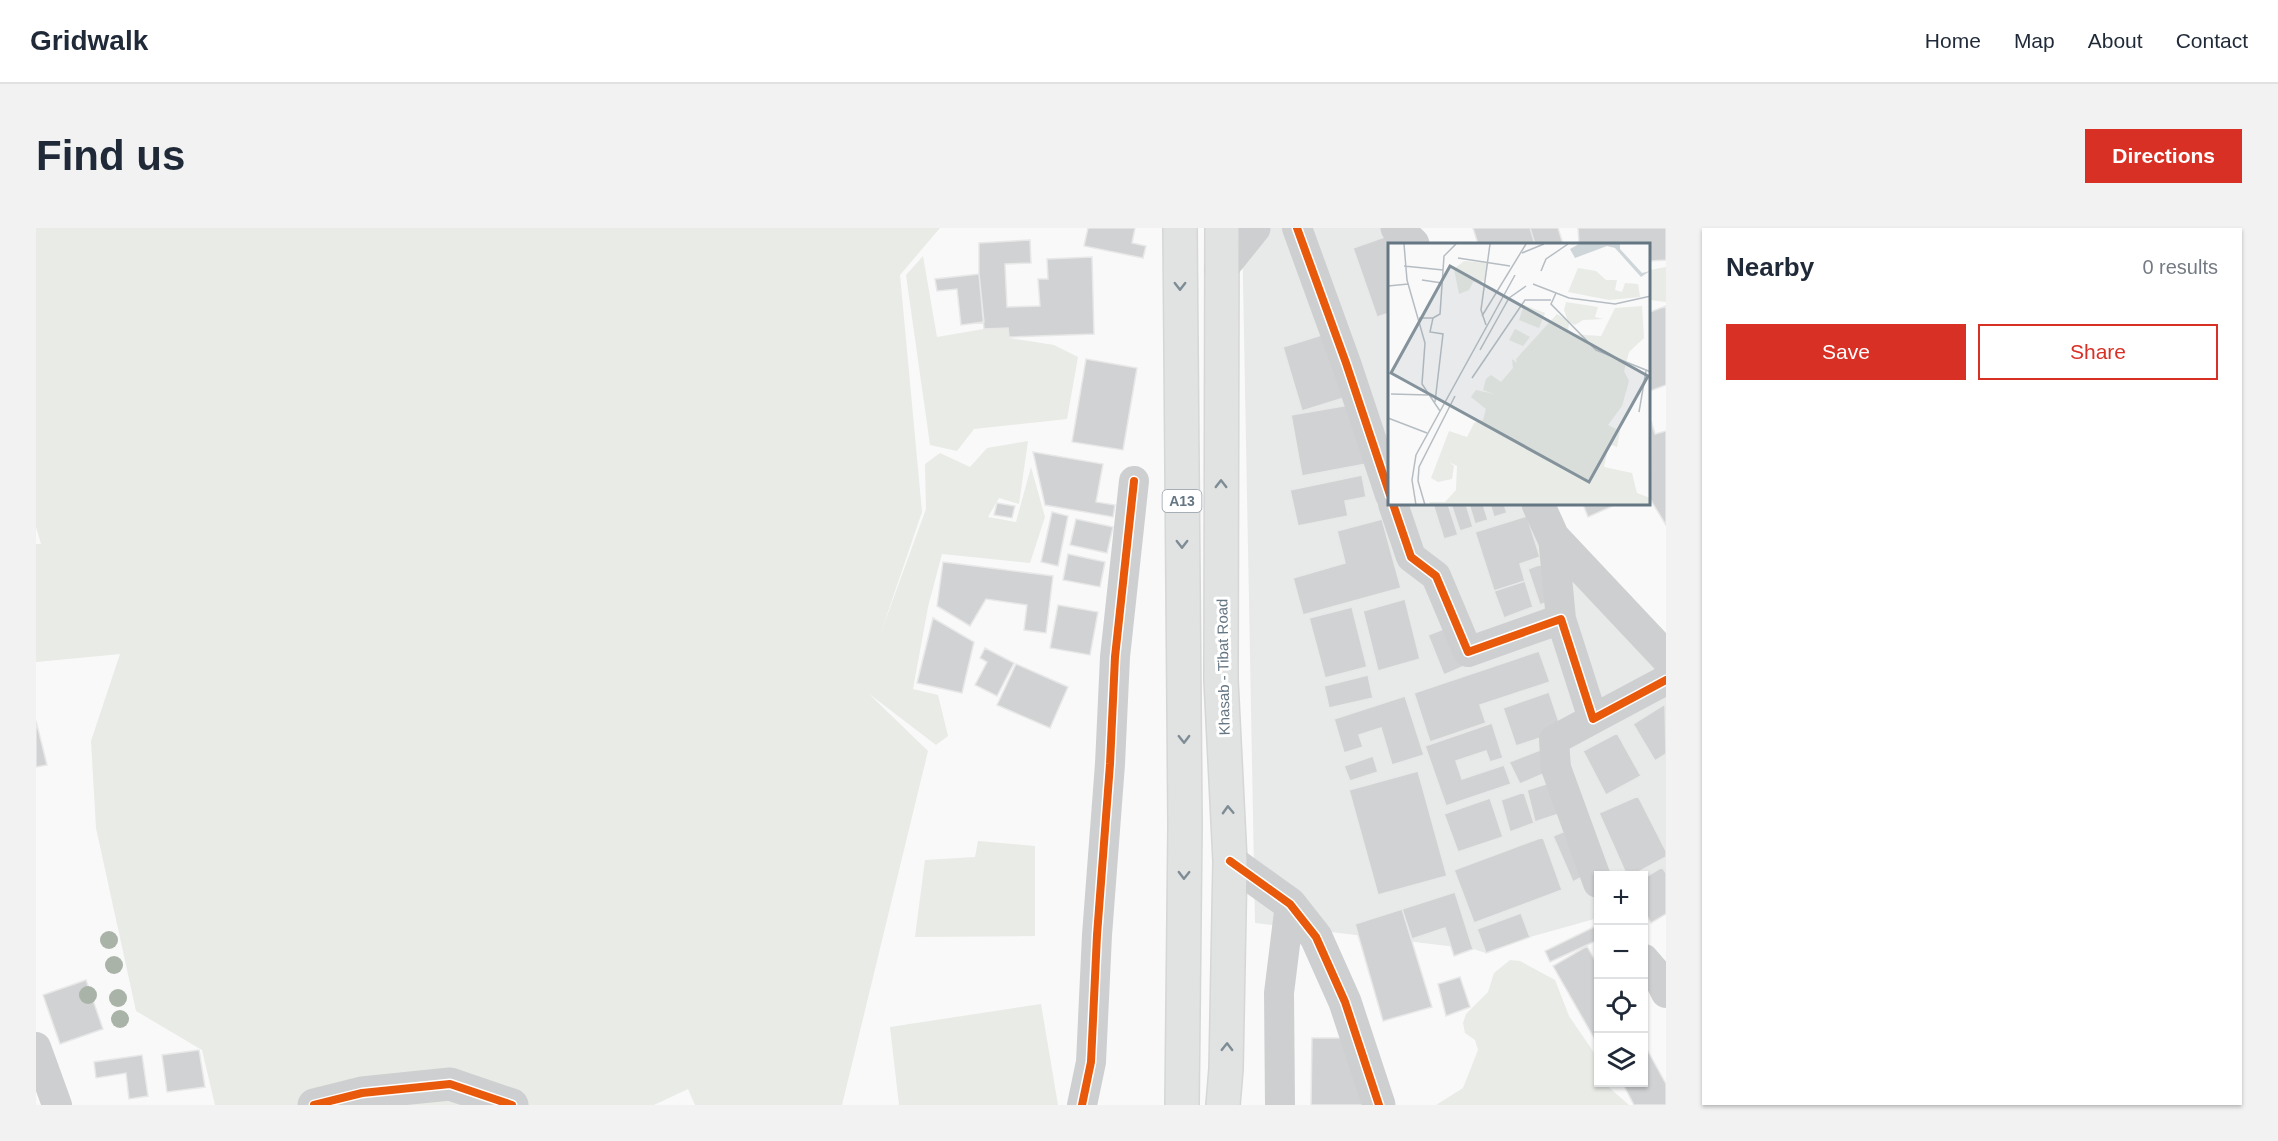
<!DOCTYPE html>
<meta charset="utf-8">
<style>
body{margin:0;font-family:Helvetica,sans-serif;background:#f2f2f3;color:#1f2937}
.controls{position:absolute;right:18px;bottom:18px;display:grid;overflow:hidden;border-radius:0px;box-shadow:0 2px 4px #0004}
.controls button{width:54px;height:54px;display:grid;place-items:center;padding:0;border:0;border-bottom:2px solid #e0e1e3;background:#fff;color:#1f2937;font:30px sans-serif}
.list{margin:0;padding:0;list-style:none}
h2{display:flex;justify-content:space-between;align-items:center;height:78px;margin:0;padding:0 24px;font-size:26px}
h2 small{font-size:20px;font-weight:400;color:#747a83}
.actions{display:flex;gap:12px;padding:18px 24px}
.actions a{flex:1;padding:14px 0;border:2px solid #d93025;border-radius:0px;text-align:center;font-size:21px;color:#d93025}
.actions .main{background:#d93025;color:#fff}
.icon{flex:none;width:33px;height:33px;fill:none;stroke:currentColor;stroke-width:2;stroke-linecap:round;stroke-linejoin:round}
.map{position:relative;flex:none;width:1630px;height:877px;overflow:hidden;border-radius:0px}
header{display:flex;align-items:center;gap:36px;box-sizing:border-box;height:84px;padding:0 30px;background:#fff;border-bottom:2px solid #e0e1e3}
header strong{font-size:28px}
nav{display:flex;gap:33px;margin-inline-start:auto;font-size:21px}
.intro{display:flex;align-items:center;justify-content:space-between;box-sizing:border-box;height:144px;padding:0 36px}
h1{margin:0;font-size:42px}
.button{padding:15px 27px;border-radius:0px;background:#d93025;color:#fff;font-size:21px;font-weight:700}
main{display:flex;gap:36px;padding:0 36px}
aside{flex:1;background:#fff;border-radius:0px;box-shadow:0 2px 4px #0004}
.map>svg:first-child{display:block}
</style>
<header>
<strong>Gridwalk</strong>
<nav><a>Home</a><a>Map</a><a>About</a><a>Contact</a></nav>
</header>
<div class="intro"><h1>Find us</h1><a class="button">Directions</a></div>
<main>
<div class="map">
<svg width="1630" height="877" viewBox="0 0 1630 877">
<rect width="100%" height="100%" fill="#f9f9f9"/>
<!-- built -->
<path fill="#e8e9e9" d="M1206,0H1357L1374,16H1354V276H1500L1630,435V672L1608,678V648H1562V690L1494,709L1450,725L1437,721L1219,695Z"/>
<!-- green -->
<path fill="#e8ebe6" d="M0,0H904L864,47L886,284L844,407L890,281L889,236L904,225L934,239L951,220L992,213L983,276L963,270L952,289L980,294L995,239L1009,289L994,335L906,326L892,379L877,461L902,467L912,508L900,517L832,465L892,523L806,877H659L652,861L618,877H179L166,822L100,783L60,600L55,513L84,426L0,434V316H5L0,299Z
M887,28L901,109L971,97L973,110L1018,117L1042,129L1031,191L938,201L921,223L894,217L870,47Z
M1630,39V74L1614,72V42Z
M942,613L999,618V708L879,709L889,632L939,629Z
M1474,732L1484,733L1519,752L1533,788L1561,829L1562,854L1568,855L1593,877H1400L1427,860L1442,822L1439,812L1429,805L1427,795L1430,786L1452,764L1458,745Z
M1005,776L1022,877H863L854,799Z"/>
<!-- building -->
<path fill="#d0d2d3" stroke="#e8e8e8" stroke-width="1.5" d="M1052,0H1099L1096,15L1110,18L1107,30L1048,18Z
M1437,0H1494L1499,16H1442Z
M1494,0H1522L1527,16H1499Z
M1542,0H1630V32L1614,33V16H1543Z
M1357,6L1361,16H1354V85L1341,89L1317,20Z
M994,12L995,35L969,36L971,79L1004,78L1002,51H1012L1011,31L1056,29L1058,106L973,109L972,100L948,101L943,46V15Z
M943,46L948,94L925,97L921,61L901,63L899,51Z
M1630,78V157L1614,163V84Z
M1292,105L1311,169L1266,183L1247,119Z
M1050,131L1101,140L1087,222L1036,214Z
M1319,176L1330,236L1266,248L1255,187Z
M1615,193L1619,206L1630,203V297L1614,271Z
M997,224L1067,236L1060,274L1079,277L1077,289L1009,277Z
M1326,247L1330,269L1309,273L1312,288L1262,298L1254,262Z
M961,275L979,278L976,290L958,287Z
M1397,276H1412L1422,307L1408,311Z
M1415,276H1430L1437,299L1424,303Z
M1433,276H1447L1452,292L1439,296Z
M1454,276H1468L1471,285L1458,289Z
M1547,276H1581L1552,289Z
M1016,284L1032,288L1022,338L1005,334Z
M1491,288L1504,329L1484,336L1489,353L1458,363L1439,304Z
M1040,291L1077,299L1071,325L1034,317Z
M1346,291L1365,360L1267,387L1257,350L1309,335L1301,303Z
M1032,326L1069,334L1064,359L1027,352Z
M907,334L1017,348L1010,405L988,402L991,377L950,371L934,398L901,378Z
M1505,336L1517,372L1504,377L1492,341Z
M1489,353L1497,379L1468,390L1458,363Z
M1369,371L1384,431L1342,443L1327,383Z
M1022,377L1062,384L1054,427L1014,420Z
M1316,379L1331,439L1289,450L1273,390Z
M897,390L938,414L926,465L881,455Z
M1415,398L1431,437L1408,447L1392,407Z
M949,420L978,435L961,468L939,457L951,434L944,430Z
M1503,423L1514,454L1444,477L1450,495L1394,514L1378,465Z
M980,436L1032,459L1014,500L961,477Z
M1332,447L1337,470L1293,480L1288,458Z
M1513,464L1526,503L1480,518L1467,480Z
M1369,468L1388,527L1356,537L1345,500L1323,507L1327,519L1308,525L1298,491Z
M1629,476L1630,526L1619,533L1597,496Z
M0,493L11,537L0,539Z
M1456,495L1467,530L1454,534L1450,523L1420,533L1426,551L1468,537L1475,556L1410,578L1389,518Z
M1581,505L1605,548L1570,567L1547,523Z
M1504,522L1514,543L1484,556L1473,534Z
M1337,528L1342,544L1314,553L1308,538Z
M1382,543L1411,648L1342,667L1313,562Z
M1513,555L1523,586L1499,594L1491,562Z
M1488,564L1498,595L1474,604L1465,572Z
M1602,568L1630,623V629L1595,648H1591L1563,585Z
M1454,570L1467,609L1422,624L1408,586Z
M1529,603L1548,648L1537,654L1517,608Z
M1507,609L1526,662L1438,695L1418,642Z
M1626,639L1630,645V686L1615,695L1608,682V650Z
M1419,664L1437,721L1418,728L1409,700L1376,711L1366,681Z
M1366,681L1396,779L1347,793L1319,696Z
M1485,685L1494,709L1450,725L1441,701Z
M1562,697V712L1514,734L1509,723Z
M1551,718L1562,738V817L1517,738Z
M1424,749L1434,779L1410,788L1402,756Z
M50,752L67,801L24,816L7,767Z
M1276,810H1311L1333,877H1275Z
M1608,816L1630,856V877H1598L1586,854H1608Z
M163,822L169,859L131,864L126,827Z
M106,827L112,868L93,871L90,845L60,850L58,834Z"/>
<g fill="none" stroke-linecap="round" stroke-linejoin="round">
<!-- trunk casing -->
<g stroke="#d5d6d6" stroke-width="36">
<path id="trunk" d="M1144,0L1149,597L1146,877
M1186,0L1185,452L1194,633L1190,841L1187,877"/>
</g>
<!-- minor -->
<path stroke="#cecfd0" stroke-width="30" d="M1261,0L1310,135L1354,267
M1357,276L1375,329L1400,348L1432,424L1525,391L1557,491L1630,452
M1517,309L1525,391
M1557,491L1518,512L1520,540L1562,655
M1608,731L1620,745L1630,765
M0,819L21,877
M1046,877L1055,834L1061,707L1074,536L1079,429L1098,253
M1244,877L1243,765L1254,676"/>
<!-- tertiary -->
<path stroke="#cecfd0" stroke-width="33" d="M1361,0L1377,16
M1185,41L1218,0
M1502,276L1517,309L1630,429
M1194,633L1254,676L1280,709L1309,774L1343,877
M278,877L326,865L414,856L476,877"/>
<!-- trunk -->
<use href="#trunk" stroke="#e1e2e2" stroke-width="33"/>
<!-- cycleway casing -->
<g stroke="#fff" stroke-width="11">
<path id="cycleway" d="M1261,0L1310,135L1354,267
M1357,276L1375,329L1400,348L1432,424L1525,391L1557,491L1630,452
M1194,633L1254,676L1280,709L1309,774L1343,877
M278,877L326,865L414,856L476,877
M1046,877L1055,834L1061,707L1074,536L1079,429L1098,253"/>
</g>
<!-- cycleway -->
<use href="#cycleway" stroke="#e8590c" stroke-width="8"/>
</g>
<!-- trees -->
<g fill="#a9b3a7">
<circle cx="73" cy="712" r="9"/>
<circle cx="78" cy="737" r="9"/>
<circle cx="52" cy="767" r="9"/>
<circle cx="82" cy="770" r="9"/>
<circle cx="84" cy="791" r="9"/>
</g>
<!-- one-way arrows -->
<defs><path id="oneway-chevron" d="M-2-3.5L2.5 0L-2 3.5" fill="none" stroke-width="1.6" stroke-linecap="round" stroke-linejoin="round" transform="scale(1.5)"/></defs>
<g stroke="#7e8c96">
<use href="#oneway-chevron" transform="translate(1144 58) rotate(90)"/>
<use href="#oneway-chevron" transform="translate(1185 256) rotate(-90)"/>
<use href="#oneway-chevron" transform="translate(1146 316) rotate(90)"/>
<use href="#oneway-chevron" transform="translate(1148 511) rotate(89)"/>
<use href="#oneway-chevron" transform="translate(1192 582) rotate(-92)"/>
<use href="#oneway-chevron" transform="translate(1148 647) rotate(91)"/>
<use href="#oneway-chevron" transform="translate(1191 819) rotate(-89)"/>
</g>
<g text-anchor="middle" dominant-baseline="central" stroke-width="6" stroke-linejoin="round" paint-order="stroke">
<!-- shield labels -->
<rect fill="#fff" stroke="#939fa8" stroke-width="1.5" x="1126.5" y="262" width="39" height="22" rx="4.5"/>
<g font-size="14" font-weight="bold" fill="#657683">
<text x="1146" y="273">A13</text>
</g>
<!-- street labels -->
<g font-size="15" fill="#657683" stroke="#fff">
<text transform="translate(1187 439) rotate(-91)">Khasab - Tibat Road</text>
</g>
</g>
<!-- overview -->
<g transform="translate(1352 15)">
<rect width="262" height="262" fill="#f9f9f9"/>
<path d="M76,18L100,20L96,38L85,39L81,47L71,51L66,26ZM190,25L208,28L218,37H229L227,47L234,49L237,40L250,41L252,54L221,57L180,49ZM178,59L210,64L207,74L215,76L195,77L187,82L181,79L180,91L213,93L227,65L254,63L256,95L241,109L236,128L241,138L234,163L220,182L232,188L229,204L221,201L216,224L244,230L249,250L262,255V262H43L41,259H57L68,247L69,223L61,219L66,223L64,236L50,239L43,235L61,188L79,194L86,180L95,177L98,166L83,154L88,147L106,151L95,147L98,136L103,132L113,139L125,125L124,116L129,120L128,116L169,71L180,78L176,67ZM136,62L157,70L151,85L131,77ZM127,86L142,94L135,103L121,97Z" fill="#e8ebe6"/>
<path d="M191,1H232V6L254,30L262,28L253,34L227,5L219,3L187,15L182,6Z" fill="#ced6d9"/>
<path fill="none" stroke="#b5bdc3" stroke-width="1.5" d="M16,1L19,37L37,100L34,141L52,168M134,10L156,1M70,15L122,23M16,23L55,27M153,28L158,16L180,1M34,37L54,40M145,41L181,55L227,61L263,53M0,43L20,41M168,50L163,61L208,107L263,129M94,73L138,1M31,75H45L42,89L55,91L47,159M45,75L52,71L56,13L68,1M98,82L93,67L102,1M92,107L121,55L138,43M84,135L137,57H163M3,151L40,152M251,169L258,128M0,175L39,190M28,262L24,237L28,212L127,32M37,262L30,238L31,224L67,153"/>
<path fill="#84929c" fill-opacity="0.15" stroke="#84929c" stroke-width="3" d="M62,23L260,133L201,239L3,130Z"/>
<rect width="262" height="262" fill="none" stroke="#657683" stroke-width="3"/>
</g>
</svg>
<div class="controls">
<button>+</button>
<button>−</button>
<button><svg class="icon" aria-label="locate" viewBox="0 0 24 24"><circle cx="12" cy="12" r="6"/><path d="M12 2v4M12 18v4M2 12h4M18 12h4"/></svg></button>
<button><svg class="icon" aria-label="layers" viewBox="0 0 24 24"><path d="M12 4l9 5-9 5-9-5zM3 14l9 5 9-5"/></svg></button>
</div>
</div>
<aside>
<h2>Nearby<small>0 results</small></h2>
<ul class="list">
</ul>
<div class="actions"><a class="main">Save</a><a>Share</a></div>
</aside>
</main>
